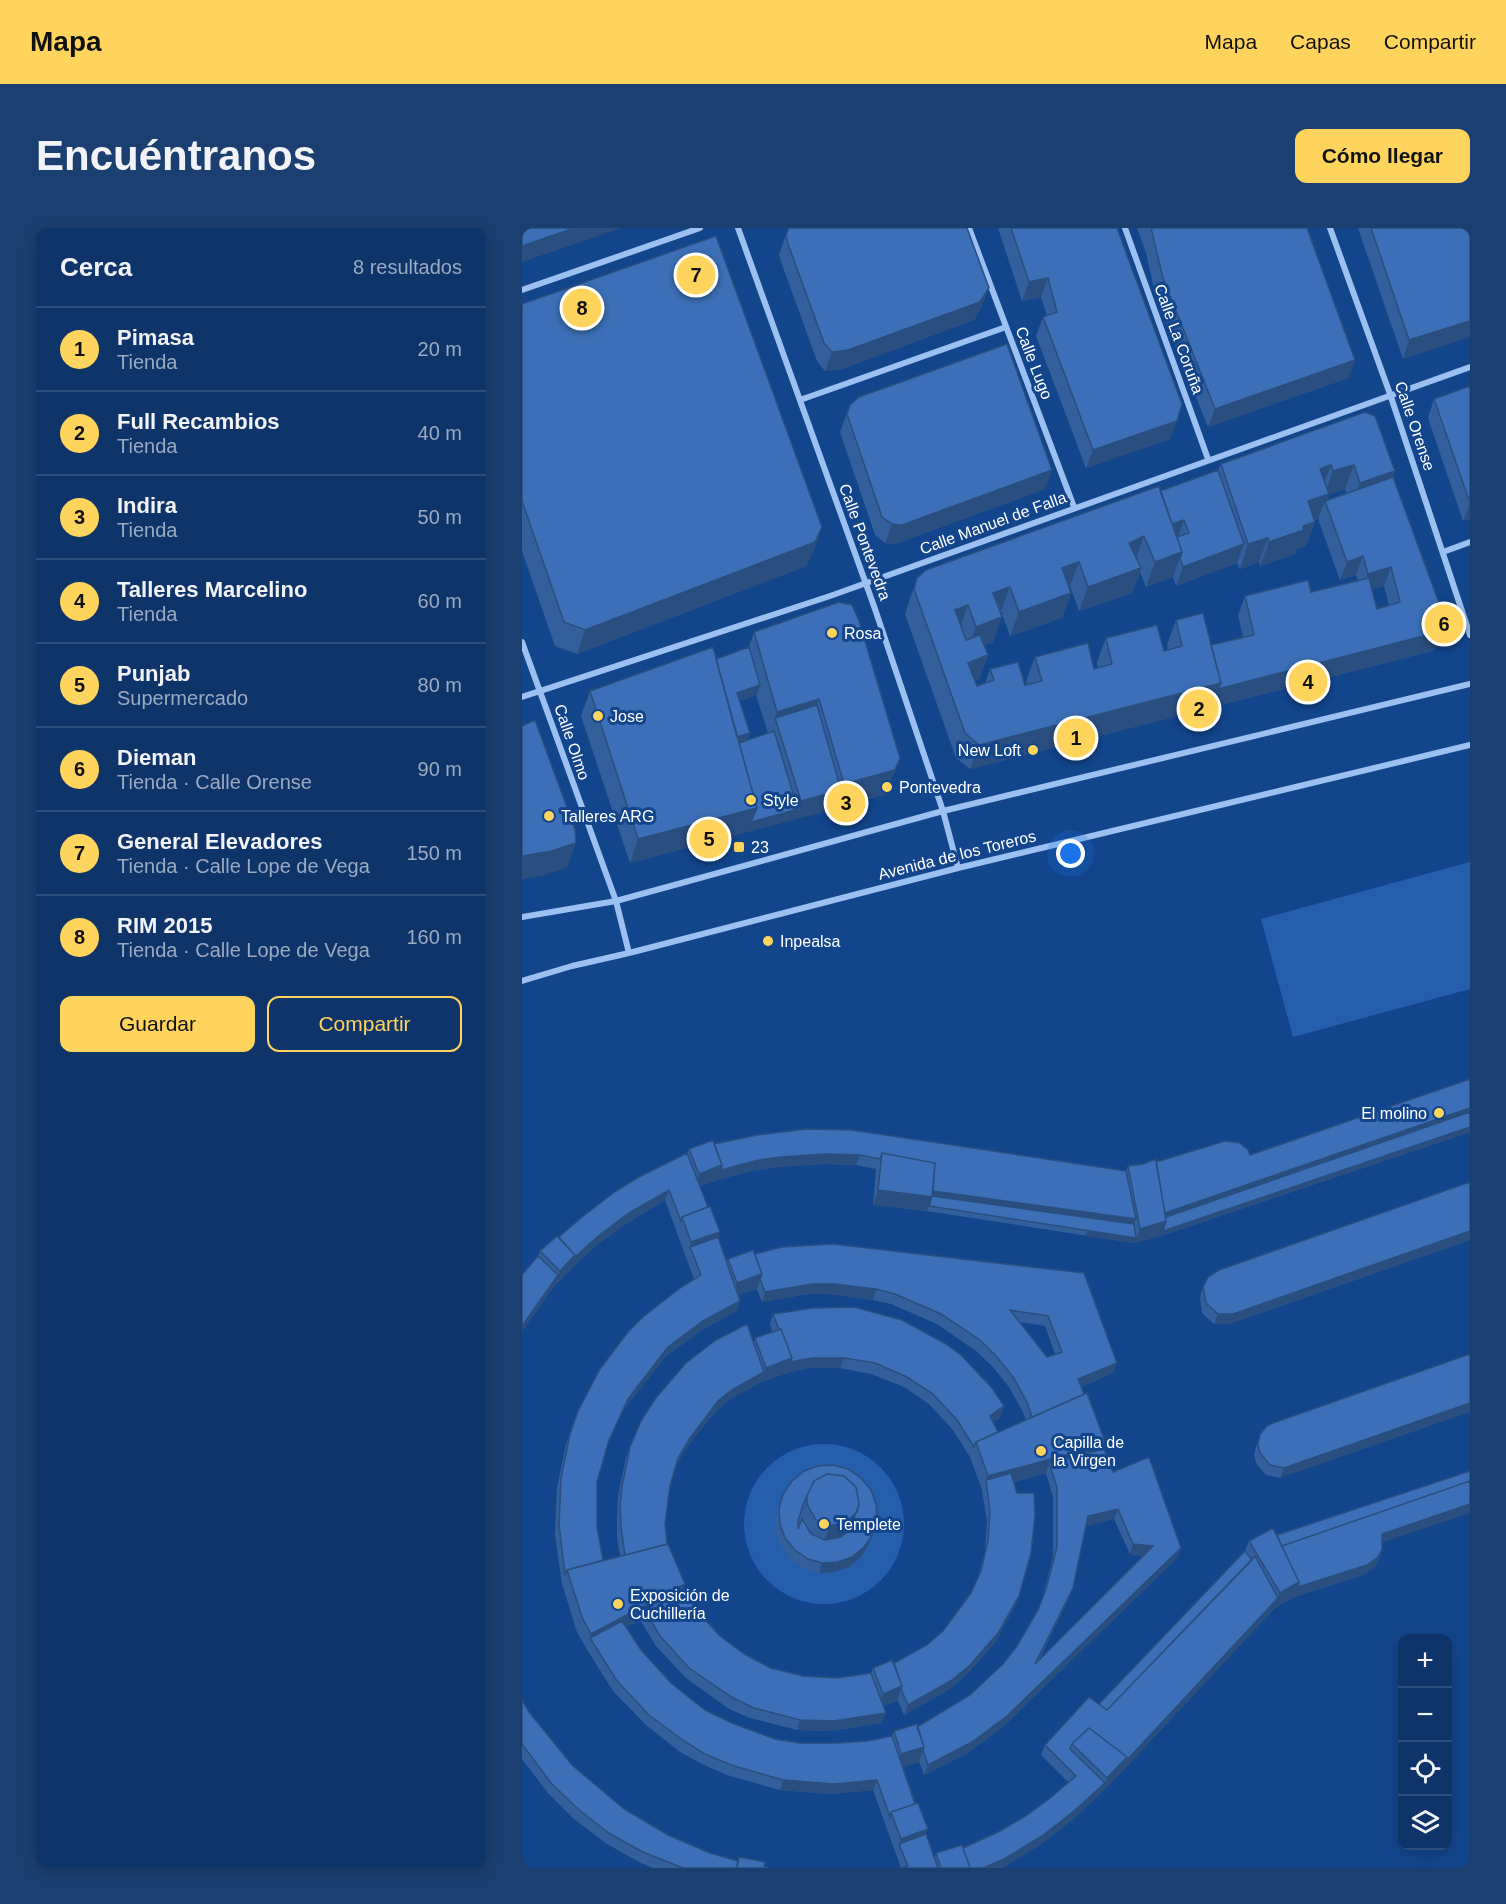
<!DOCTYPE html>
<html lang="es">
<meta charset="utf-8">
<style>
body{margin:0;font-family:Helvetica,sans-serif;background:#1c3f72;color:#f1f3f6}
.controls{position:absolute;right:18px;bottom:18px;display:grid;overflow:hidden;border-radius:12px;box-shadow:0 3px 15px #0003}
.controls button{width:54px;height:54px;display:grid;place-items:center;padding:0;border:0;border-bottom:2px solid #2e4f7e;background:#0e346a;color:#f1f3f6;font:30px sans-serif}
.you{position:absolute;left:549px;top:626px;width:21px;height:21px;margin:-15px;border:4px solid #fff;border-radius:50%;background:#1a73e8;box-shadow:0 0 0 9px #1a73e833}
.badge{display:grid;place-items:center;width:39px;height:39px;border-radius:50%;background:#ffd45c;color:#111;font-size:20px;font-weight:700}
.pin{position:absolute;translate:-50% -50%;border:3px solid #fff;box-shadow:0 2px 6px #0006}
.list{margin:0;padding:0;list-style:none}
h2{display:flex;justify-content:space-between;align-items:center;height:78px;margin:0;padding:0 24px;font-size:26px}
h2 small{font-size:20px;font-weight:400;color:#9baac1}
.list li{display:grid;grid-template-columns:39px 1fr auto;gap:18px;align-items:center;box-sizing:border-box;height:84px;padding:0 24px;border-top:2px solid #2e4f7e}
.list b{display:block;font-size:22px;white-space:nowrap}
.list p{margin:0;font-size:20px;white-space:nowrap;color:#9baac1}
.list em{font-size:20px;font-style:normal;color:#9baac1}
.actions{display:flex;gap:12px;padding:18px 24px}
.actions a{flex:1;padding:14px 0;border:2px solid #ffd45c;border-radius:12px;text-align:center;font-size:21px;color:#ffd45c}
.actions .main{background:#ffd45c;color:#111}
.icon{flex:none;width:33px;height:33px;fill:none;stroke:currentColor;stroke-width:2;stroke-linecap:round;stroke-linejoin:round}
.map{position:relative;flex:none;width:948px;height:1640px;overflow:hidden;border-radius:12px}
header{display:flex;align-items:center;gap:36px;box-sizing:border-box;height:84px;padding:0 30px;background:#ffd45c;color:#111}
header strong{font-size:28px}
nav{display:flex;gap:33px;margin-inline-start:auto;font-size:21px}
.intro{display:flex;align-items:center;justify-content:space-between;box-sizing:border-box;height:144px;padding:0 36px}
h1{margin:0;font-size:42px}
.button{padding:15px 27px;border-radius:12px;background:#ffd45c;color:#111;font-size:21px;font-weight:700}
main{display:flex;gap:36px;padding:0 36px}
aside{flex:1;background:#0e346a;border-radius:12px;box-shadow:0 3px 15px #0003}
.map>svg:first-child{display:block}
</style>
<header>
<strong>Mapa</strong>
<nav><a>Mapa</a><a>Capas</a><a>Compartir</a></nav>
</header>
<div class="intro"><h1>Encuéntranos</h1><a class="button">Cómo llegar</a></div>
<main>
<aside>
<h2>Cerca<small>8 resultados</small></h2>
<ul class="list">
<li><span class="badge">1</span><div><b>Pimasa</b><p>Tienda</p></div><em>20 m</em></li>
<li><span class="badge">2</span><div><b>Full Recambios</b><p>Tienda</p></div><em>40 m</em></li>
<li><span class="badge">3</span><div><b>Indira</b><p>Tienda</p></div><em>50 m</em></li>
<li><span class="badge">4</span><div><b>Talleres Marcelino</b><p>Tienda</p></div><em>60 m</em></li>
<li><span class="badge">5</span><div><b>Punjab</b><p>Supermercado</p></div><em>80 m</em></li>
<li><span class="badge">6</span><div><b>Dieman</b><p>Tienda · Calle Orense</p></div><em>90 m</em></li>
<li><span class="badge">7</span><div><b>General Elevadores</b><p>Tienda · Calle Lope de Vega</p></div><em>150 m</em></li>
<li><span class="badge">8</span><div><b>RIM 2015</b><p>Tienda · Calle Lope de Vega</p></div><em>160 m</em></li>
</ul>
<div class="actions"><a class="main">Guardar</a><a>Compartir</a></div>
</aside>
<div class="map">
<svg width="948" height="1640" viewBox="0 0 948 1640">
<rect width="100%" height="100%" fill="#13458d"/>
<!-- green -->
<path fill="#255fac" d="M948,634V761L771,809L739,691Z
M222 1296a80 80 0 1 1 160 0a80 80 0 1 1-160 0Z"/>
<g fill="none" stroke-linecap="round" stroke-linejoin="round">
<!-- street -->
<path stroke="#9cc0f1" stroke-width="6" d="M216,0L353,381L421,583L436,640
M447,0L552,279
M603,0L686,231
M808,0L868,166L948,407
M0,62L178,0
M278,172L484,99
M921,324L948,314
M0,414L94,673L107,725
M0,469L308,368L948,139
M0,689L94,673L421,583L948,456
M0,753L50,738L107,725L436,640L948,517"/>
</g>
<!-- wall -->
<path fill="#345f9d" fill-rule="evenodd" d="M476,0H595L648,211L564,240L514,108L521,89L525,88L519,69L500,73Z
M615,0H785L833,132L826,150L686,199L634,69L624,25Z
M836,0H948L881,131Z
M264,7L460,78L452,92L320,141L303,143L295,133L259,34L257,26Z
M0,76L300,299L291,324L284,338L55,426L33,418L0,323Z
M948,158V291L941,293L906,190L912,171Z
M328,177L523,261L373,316L363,315L353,307L318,204Z
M843,184L871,249L916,418L910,423L448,541L434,530L383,386L395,350L696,242L699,236ZM823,261L824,265L805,272L807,266ZM796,291L818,352L834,347L836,353L789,364L723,368L716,387L721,409L689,417L654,392L645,417L646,422L642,423L584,410L575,434L576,440L572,441L513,429L504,453L505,457H503L468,441L463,455L455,458L453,453L457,451L466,427L462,417L471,414L479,383L488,408L540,390L549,365L547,359L548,358L557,383L610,365L618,344L624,359L651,349L654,358L715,335L718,341L737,334L738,338L773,326L775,321L784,318L793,294L792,292ZM862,358L867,377L855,381L850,361Z
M317,374L369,555L364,566L108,635L59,488L68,463L194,431L227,419L232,404ZM234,467L246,505L225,512L228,505L217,473Z
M948,851V904L639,1008L612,1015L405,983L351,977L354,941L334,937L301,936L256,939L234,942L195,952L178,958L186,979L198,1004L196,1009L205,1034L206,1031L233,1026L562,1045L591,1145L559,1159L591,1244L659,1320L655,1330L482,1498L446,1525L402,1547L397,1533V1534L381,1539L413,1630L414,1625L441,1620L478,1603L502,1589L527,1571L546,1554L519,1527L523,1517L577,1476L723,1323L727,1313L755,1307L860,1315V1322L857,1332L852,1340L841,1347L772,1369L753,1380L579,1565L549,1593L516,1618L480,1640H379L351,1562L309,1566L258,1562L205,1547L180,1536L158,1524L124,1497L91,1463L64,1420L55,1404L40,1356L33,1307L35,1260L44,1216L56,1183L172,1051L143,972L104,996L72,1019L48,1042L33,1057L0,1103V1047L16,1028L18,1023L37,1009L165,925L167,921L192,916L604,943L606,938L634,934L728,927ZM235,1061L240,1074L286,1066H308L351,1072L369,1076L415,1096L454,1123L470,1138L487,1159L501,1184L504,1192L476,1204L471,1194L479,1189L251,1086L248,1096L250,1104L233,1110L232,1114L108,1219L104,1229L96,1268L95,1289V1310L98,1328L81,1332L75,1299V1254L85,1217L102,1181L143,1129L178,1103L214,1083L218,1073L216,1067ZM498,1094L523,1098L533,1126L525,1129ZM286,1140H318L349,1146L382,1159L407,1176L431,1202L448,1229L460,1262L465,1293L463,1323L456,1349L449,1365L421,1403L405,1417L372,1435L351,1440L349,1445L315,1450L281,1448L249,1440L224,1427L198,1408L176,1384L161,1361L145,1316L143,1296L148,1258L154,1237L164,1220L193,1184L207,1172L239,1154L265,1145ZM524,1245L531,1269V1329L520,1371L516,1382L495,1418L481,1436L448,1467L395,1499L372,1503L370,1508L345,1513L315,1515H277L253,1511L210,1495L183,1482L149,1455L119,1422L104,1399L118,1392L134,1418L164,1450L207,1481L228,1490L275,1502L308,1503L360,1495L361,1478L375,1473V1471L382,1487L426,1462L444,1447L473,1415L493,1378L497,1368L492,1254ZM592,1291L608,1326L621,1328L516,1434L547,1370L551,1360L564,1298Z
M948,954V1012L707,1096H692L680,1085L678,1069L681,1059Z
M948,1126L758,1250L744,1247L734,1235L732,1226L738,1206Z
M270,1253L351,1306L347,1316L339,1329L327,1339L312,1344L297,1345L282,1341L269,1332L260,1320L254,1306V1290L261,1266Z
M0,1472L7,1484L50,1537L102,1581L146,1607L188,1625L216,1633L217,1629L247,1640H131L117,1634L85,1616L52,1591L26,1565L0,1531Z"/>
<!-- shaded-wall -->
<path fill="#2a4e80" d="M52,0H100L0,34V18Z
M526,50L519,69L500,73L507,54Z
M467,60L460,78L452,92L320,141L303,143L310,124Z
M948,93V109L881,131L887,112Z
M833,132L826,150L686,199L693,181Z
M655,193L648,211L564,240L571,222Z
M809,237L800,261L798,241Z
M832,237L823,261L807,266L804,275L803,273L796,291L777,298L786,273L802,268L811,243Z
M530,242L523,261L373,316L363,315L370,296Z
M873,243L864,267L829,279L838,255Z
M948,275V291L941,293Z
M662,292L655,311L646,298Z
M793,294L784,318L775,321L773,326L738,338L747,314L781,298Z
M300,299L291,324L284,338L55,426L63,402Z
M622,308L613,333L607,315Z
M746,310L737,334L718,341L726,316Z
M722,316L715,335L654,358L661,339Z
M660,324L651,349L624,359L633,334Z
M841,328L834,347L818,352L825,334Z
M557,334L548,358L531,365L540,340Z
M869,339L862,358L839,364L846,346Z
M619,340L610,365L557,383L566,359Z
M488,359L479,383L471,365Z
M549,365L540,390L488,408L497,384Z
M446,377L437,402L433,382Z
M480,389L471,414L445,423L454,399Z
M923,399L916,418L910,423L448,541L457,517Z
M466,427L457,451L437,459L446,435Z
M238,457L235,467L211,475L215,465Z
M297,471L288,495L253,490L255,484Z
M228,505L224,515L209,520L207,512Z
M378,530L364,566L313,581L322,556Z
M319,562L313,581L108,635L116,611L235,580L276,581L279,573Z
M54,615L45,639L21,648L0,651V628Z
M948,880V904L639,1008L612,1015L563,1008L565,1003L614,1010L618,1001L641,986Z
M305,926L338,927L334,937L301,936L256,939L234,942L195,952L172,960L177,946L200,937L259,929Z
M147,962L143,972L104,996L72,1019L48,1042L33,1057L0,1103V1098L36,1047L38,1043L53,1027L107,985Z
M356,962L409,963L614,991L610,1002L408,974L405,983L351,977Z
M948,1003V1012L707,1096H692L696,1086Z
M198,1004L192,1019H168L169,1014Z
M240,1046L235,1061L210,1069L215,1055Z
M290,1056H312L354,1061L351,1072L308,1066H286L240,1074L243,1064Z
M218,1073L214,1083L178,1103L143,1129L102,1181L83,1222L87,1212L106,1171L146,1119L181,1093Z
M270,1130H322L318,1140H286L265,1145L239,1154L244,1140Z
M595,1135L591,1145L553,1161L556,1151Z
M242,1144L239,1154L207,1172L193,1184L164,1220L153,1241L156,1230L168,1210L196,1173L210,1162Z
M948,1175V1184L758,1250L762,1240Z
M482,1178L479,1189L464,1198L468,1188Z
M584,1216L579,1231L527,1235L524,1245L465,1261L464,1252L466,1248Z
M948,1276V1285L856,1316L860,1306Z
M596,1281L592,1291L562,1299L566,1288Z
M335,1284L326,1308L299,1322L308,1298Z
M351,1306L347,1316L339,1329L327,1339L312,1344L297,1345L300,1335Z
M611,1316L631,1318L627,1328L608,1326Z
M659,1320L655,1330L482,1498L446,1525L402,1547L406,1537Z
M860,1322L857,1332L852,1340L841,1347L772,1369L753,1380L600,1544L579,1565L549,1593L516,1618L480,1640H461L583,1555L585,1550L756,1370L758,1365L777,1354Z
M163,1356L157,1371L122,1381L118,1392L71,1416L68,1410L69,1406Z
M551,1360L547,1370L509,1446L513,1436Z
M497,1368L493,1378L473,1415L444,1447L426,1462L382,1487L386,1477Z
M380,1458L375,1473L355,1481L361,1466Z
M364,1485L360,1495L308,1503L275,1502L278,1492Z
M402,1519L397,1534L374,1541L379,1526Z
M261,1552H355L351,1562L309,1566L258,1562Z
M406,1601L400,1616H377L379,1611Z"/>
<!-- building -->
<path fill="#3c6fb7" stroke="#2a4e80" stroke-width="1.5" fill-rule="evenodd" d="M0,0H52L0,18Z
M267,0H445L467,60L458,74L326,122L310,124L302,115L266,16L264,7Z
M489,0H595L660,176L655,193L571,222L521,89L535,84L526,50L507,54Z
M629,0H785L833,132L693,181L641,50Z
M849,0H948V93L887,112Z
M194,8L300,299L293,314L63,402L42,394L0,273V76Z
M485,116L530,242L380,297L370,296L360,289L325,186L328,177L337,169Z
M948,158V275L912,171Z
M843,184L853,188L873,243L838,255L832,237L811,243L809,237L798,241L807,266L786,273L793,294L781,298L782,302L747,314L746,310L726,316L699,236Z
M696,242L722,316L661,339L658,330L660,324L655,309L667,305L662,292L650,296L638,263Z
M871,249L924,394L923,399L917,404L696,461L699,455L689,417L732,407L723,368L786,352L789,364L847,350L855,381L878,374L869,339L846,346L841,328L825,334L803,273Z
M637,258L660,324L633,334L622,308L607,315L619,340L566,359L557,334L540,340L549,365L497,384L488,359L471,365L480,389L454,399L446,377L433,382L444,412L458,407L466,427L446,435L455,458L472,452L468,441L496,434L503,457L520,453L513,429L566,415L572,441L590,436L584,410L635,397L642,423L660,418L654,392L681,385L699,455L457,517L443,505L392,361L395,350L404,342Z
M317,374L330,377L337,393L378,530L373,542L322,556L297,471L255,484L232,404Z
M191,419L235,580L116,611L68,463Z
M227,419L238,457L215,465L228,505L215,509L194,431Z
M295,477L319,562L279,573L253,490Z
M13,492L53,601L54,615L30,623L0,628V498Z
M252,503L276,581L229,594L235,580L217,515Z
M948,851V880L643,985L634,934L703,913L718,915L726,922L728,927Z
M948,884V899L641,1003L644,993V989Z
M284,901L330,902L604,943L614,991L411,963L413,935L360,925L358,931L338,927L305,926L259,929L237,932L199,942L200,937L192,916L235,907Z
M191,912L200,937L177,946L167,921Z
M165,925L186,979L160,989L159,993L147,962L107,985L75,1009L51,1031L53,1027L37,1009L60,989L94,963L117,949Z
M360,925L413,935L410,969L356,962Z
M634,931L644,993L618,1001L606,938L621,936Z
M948,954V1003L711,1086H696L684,1075L681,1059L686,1049L697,1042Z
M410,968L612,996L614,1010L407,978Z
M188,978L198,1004L169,1014L160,989Z
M35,1008L53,1027L38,1043L18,1023Z
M196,1009L218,1073L181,1093L146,1119L106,1171L87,1212L75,1254V1299L81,1332L45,1342L43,1346L37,1297L39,1250L48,1206L56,1183L78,1141L106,1104L121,1089L158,1060L179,1047L168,1019Z
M311,1016L562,1045L595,1135L556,1151L562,1166L510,1189L505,1174L491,1149L474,1128L458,1112L419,1086L373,1066L354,1061L312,1056H290L243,1064L238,1051L240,1046L233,1026L260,1019ZM488,1082L526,1088L540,1124L525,1129Z
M231,1022L240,1046L215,1055L206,1031Z
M16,1028L36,1047L0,1098V1047Z
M332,1079L380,1092L424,1116L439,1127L470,1160L482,1178L468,1188L476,1204L454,1214L452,1219L435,1192L411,1166L385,1149L353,1135L322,1130H290L268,1134L270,1130L259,1101H257L251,1086L291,1080Z
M225,1096L242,1144L210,1162L196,1173L168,1210L156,1230L148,1258L143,1296L145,1316L103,1327L99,1299L98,1279L100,1258L108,1219L119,1193L133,1171L164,1135L194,1112Z
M259,1101L270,1130L244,1140L233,1110Z
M948,1126V1175L762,1240L748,1237L738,1225L736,1216L738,1206L745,1198L751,1195Z
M565,1165L584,1216L466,1248L454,1214Z
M582,1221L591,1244L627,1229L659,1320L485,1488L450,1514L406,1537L401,1523L402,1519L395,1499L448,1467L481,1436L495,1418L516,1382L524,1361L535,1319V1259L527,1235ZM596,1281L611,1316L631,1318L513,1436L551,1360L566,1288Z
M311,1237L326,1241L339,1250L349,1262L354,1276L355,1291L351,1306L342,1319L330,1329L316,1334L300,1335L286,1331L273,1322L263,1310L258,1296L257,1280L261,1266L270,1253L282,1243L296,1238ZM305,1246L322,1248L334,1259L337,1276L329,1298L325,1304L319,1309L303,1312L289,1306L280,1291L276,1301V1293L282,1274L292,1253Z
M948,1243V1253L760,1318L755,1307Z
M489,1245L495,1265H512L513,1287L509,1325L497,1368L476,1405L448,1437L430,1452L386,1477L379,1461L380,1458L372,1435L405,1417L421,1403L449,1365L459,1343L466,1313L468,1283L464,1252Z
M305,1246L322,1248L334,1259L337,1276L335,1284L324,1294L308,1298L294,1292L285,1276V1268L292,1253Z
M948,1253V1276L860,1306V1322L855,1330L845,1337L776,1359L777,1354L760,1318Z
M751,1300L777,1354L758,1365L727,1313Z
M146,1316L163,1356L69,1406L60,1389L45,1342Z
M723,1323L730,1332L585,1482L577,1476Z
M733,1328L756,1370L603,1534L605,1529L567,1500L550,1516L548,1521L583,1555L552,1583L520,1608L482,1631L461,1640H448L441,1620L478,1603L502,1589L527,1571L554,1548L523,1517L567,1469L585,1482Z
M161,1361L176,1384L198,1408L224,1427L249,1440L281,1448L315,1450L349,1445L364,1485L312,1493L278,1492L232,1480L211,1470L167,1440L138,1408L122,1381Z
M100,1393L119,1422L149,1455L183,1482L210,1495L253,1511L277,1515H315L345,1513L370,1508L393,1576L369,1584L368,1589L355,1552L312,1556L261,1552L209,1537L183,1526L162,1513L127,1487L95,1453L68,1410Z
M370,1432L380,1458L361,1466L351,1440Z
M0,1472L7,1484L50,1537L102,1581L146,1607L188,1625L216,1633L214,1640H161L121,1624L88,1606L56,1581L29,1555L0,1516Z
M395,1496L402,1519L379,1526L372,1503Z
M567,1500L605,1529L585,1550L550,1516Z
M396,1575L406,1601L379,1611L369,1584Z
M404,1606L416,1640H379L386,1638L377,1616Z
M440,1617L448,1640H419L414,1625Z
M217,1629L243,1634L242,1640H215Z"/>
<!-- markers -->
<g fill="#ffd45c" stroke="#13458d" stroke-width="2">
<circle cx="310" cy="405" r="6"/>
<circle cx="76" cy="488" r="6"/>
<circle cx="511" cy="522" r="6"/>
<circle cx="365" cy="559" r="6"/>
<circle cx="229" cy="572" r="6"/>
<circle cx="27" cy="588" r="6"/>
<rect x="211" y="613" width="12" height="12" rx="3"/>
<circle cx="246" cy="713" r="6"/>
<circle cx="917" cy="885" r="6"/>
<circle cx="519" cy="1223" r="6"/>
<circle cx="302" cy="1296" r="6"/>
<circle cx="96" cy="1376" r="6"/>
</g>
<g text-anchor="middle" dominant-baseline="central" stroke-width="6" stroke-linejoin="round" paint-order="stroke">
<!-- street labels -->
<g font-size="16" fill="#fff" stroke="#13458d">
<text transform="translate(657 111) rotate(70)">Calle La Coruña</text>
<text transform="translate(512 135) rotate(69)">Calle Lugo</text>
<text transform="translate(893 198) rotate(71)">Calle Orense</text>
<text transform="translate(471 295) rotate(-20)">Calle Manuel de Falla</text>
<text transform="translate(343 314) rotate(70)">Calle Pontevedra</text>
<text transform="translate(50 514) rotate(71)">Calle Olmo</text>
<text transform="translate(435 627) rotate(-14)">Avenida de los Toreros</text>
</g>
<!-- poi labels -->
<g font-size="16" fill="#fff" stroke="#13458d" text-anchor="start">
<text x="322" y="405">Rosa</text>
<text x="88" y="488">Jose</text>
<text x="499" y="522" text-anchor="end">New Loft</text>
<text x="377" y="559">Pontevedra</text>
<text x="241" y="572">Style</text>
<text x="39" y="588">Talleres ARG</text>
<text x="229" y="619">23</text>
<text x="258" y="713">Inpealsa</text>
<text x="905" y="885" text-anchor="end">El molino</text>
<text x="531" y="1214">Capilla de<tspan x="531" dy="18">la Virgen</tspan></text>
<text x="314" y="1296">Templete</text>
<text x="108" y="1367">Exposición de<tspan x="108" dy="18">Cuchillería</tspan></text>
</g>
</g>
</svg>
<div class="controls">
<button>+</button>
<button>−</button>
<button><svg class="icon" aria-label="locate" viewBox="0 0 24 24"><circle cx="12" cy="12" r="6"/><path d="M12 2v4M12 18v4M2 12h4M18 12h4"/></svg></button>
<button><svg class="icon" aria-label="layers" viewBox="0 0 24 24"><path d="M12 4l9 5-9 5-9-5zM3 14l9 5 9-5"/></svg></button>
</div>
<div class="you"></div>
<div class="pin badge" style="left:554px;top:510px">1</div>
<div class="pin badge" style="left:677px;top:481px">2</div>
<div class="pin badge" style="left:324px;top:575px">3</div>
<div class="pin badge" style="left:786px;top:454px">4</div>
<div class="pin badge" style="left:187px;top:611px">5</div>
<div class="pin badge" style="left:922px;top:396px">6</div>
<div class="pin badge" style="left:174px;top:47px">7</div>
<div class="pin badge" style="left:60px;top:80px">8</div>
</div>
</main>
